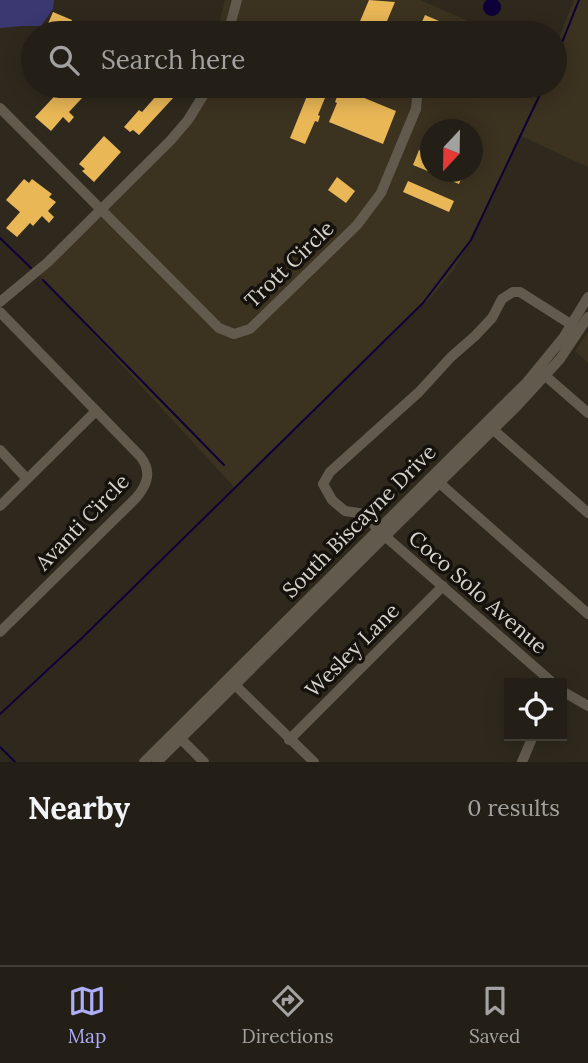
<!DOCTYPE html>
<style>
body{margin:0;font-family:Lora,serif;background:#2b271f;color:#f1f3f6}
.controls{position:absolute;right:21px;bottom:21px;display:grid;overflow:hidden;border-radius:0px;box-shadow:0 4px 18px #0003}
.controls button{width:63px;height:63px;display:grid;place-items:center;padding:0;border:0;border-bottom:2px solid #403d35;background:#231f16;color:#f1f3f6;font:35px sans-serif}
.compass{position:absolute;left:420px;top:119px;width:63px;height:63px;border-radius:50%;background:#231f16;box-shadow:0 4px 18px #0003;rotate:202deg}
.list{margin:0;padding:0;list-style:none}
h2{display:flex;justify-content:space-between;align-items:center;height:91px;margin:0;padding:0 28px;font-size:30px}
h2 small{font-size:23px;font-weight:400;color:#a3a2a1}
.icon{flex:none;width:38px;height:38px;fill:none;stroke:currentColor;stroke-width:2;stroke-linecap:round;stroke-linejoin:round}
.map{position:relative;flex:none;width:588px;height:762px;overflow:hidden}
.search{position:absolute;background:#231f16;box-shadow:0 4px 18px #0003;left:21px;right:21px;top:21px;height:77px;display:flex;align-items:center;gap:18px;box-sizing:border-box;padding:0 24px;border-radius:38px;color:#a3a2a1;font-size:26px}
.sheet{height:203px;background:#231f16}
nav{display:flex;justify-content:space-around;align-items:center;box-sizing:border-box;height:98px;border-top:2px solid #403d35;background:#231f16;font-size:19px;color:#a3a2a1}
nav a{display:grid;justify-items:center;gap:4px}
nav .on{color:#aeaefa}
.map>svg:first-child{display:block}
</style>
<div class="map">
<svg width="588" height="762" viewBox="0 0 588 762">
<rect width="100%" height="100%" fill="#2f291d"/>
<!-- built -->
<path fill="#3c3220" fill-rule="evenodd" d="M225,0H233L225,33H217Z
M240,0H420L496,33H279L235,23Z
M574,0H588V167L519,135L500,181L464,251L454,269L433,295L235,488L39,275L101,214L217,331L234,338L247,335L359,227L420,110L416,86H555V48ZM430,130H472V172H430Z
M212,86H405L409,89L414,102L383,181L365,211L248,326L240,330L226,328L106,209Z
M588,332V363L575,351Z"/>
<!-- green -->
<path fill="#3b3771" d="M0,0H54L53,9L41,26H23L0,28Z"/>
<!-- water -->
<path fill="#0e0038" d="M483 7a9 9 0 1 1 18 0a9 9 0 1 1-18 0Z"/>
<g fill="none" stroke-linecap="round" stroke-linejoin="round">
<!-- stream -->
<path stroke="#0e0038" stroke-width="2" d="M555,60L579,0
M0,238L31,268
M43,280L224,465
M0,714L83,637L423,303L471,240L544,86
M0,747L15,762"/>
</g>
<!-- building -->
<path fill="#e9b756" d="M369,0L395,2L382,33H355Z
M53,12L72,20L66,33H44Z
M425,15L439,21L434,33H417Z
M64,86H70L83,97L69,112L74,117L69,123L63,117L51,131L35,117Z
M311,86H335L396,111L383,144L329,122L337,103L335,102L337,97L327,93L318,115L320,116L318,122L315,121L305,144L290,138Z
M164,87L175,96L139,135L133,130L130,132L124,127L139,110L142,112Z
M104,136L121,152L94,182L82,171L85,169L79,164Z
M419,150L430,155V172H464L459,184L413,165Z
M337,177L355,191L346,203L328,190Z
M24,179L29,183L32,179L52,194L49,197L56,202L48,211L54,217L49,223L42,216L33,226L30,223L17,237L6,228L20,212L6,200Z
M408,181L454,201L449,212L403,192Z"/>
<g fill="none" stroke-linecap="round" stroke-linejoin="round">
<!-- minor -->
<path stroke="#625a4d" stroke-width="10" d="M231,26L261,33
M228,33L237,0
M0,108L219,328L234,334L250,329L357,225L381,193L416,109L417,97L411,86
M0,302L48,262L170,141L188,120L209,86
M0,312L140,456C152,471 148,484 136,498L0,632
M541,372L588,413
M489,426L588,513
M0,450L27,479
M435,479L588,614
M0,506L96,411
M231,681L314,762
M553,683L378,530L365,514L345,511L332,500L323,484L330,472L419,392L451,357L475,336L492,318L502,299L513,292H520L572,325
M562,691L588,706
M177,735L204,762
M289,740L443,586
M144,762L527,382L563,338L588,297
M157,762L516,407L560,359L588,317
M522,762L533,736"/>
</g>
<g text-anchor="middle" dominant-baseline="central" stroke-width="7" stroke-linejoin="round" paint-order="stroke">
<!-- street labels -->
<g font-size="21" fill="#d8d4cd" stroke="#15120d">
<text transform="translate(289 264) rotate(-44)">Trott Circle</text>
<text transform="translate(359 521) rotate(-45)">South Biscayne Drive</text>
<text transform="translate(82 522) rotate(-46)">Avanti Circle</text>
<text transform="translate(478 592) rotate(41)">Coco Solo Avenue</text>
<text transform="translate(352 650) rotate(-45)">Wesley Lane</text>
</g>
</g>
</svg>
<div class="controls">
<button><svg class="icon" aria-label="locate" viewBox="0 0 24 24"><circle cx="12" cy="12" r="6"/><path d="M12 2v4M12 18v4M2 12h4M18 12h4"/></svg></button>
</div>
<svg class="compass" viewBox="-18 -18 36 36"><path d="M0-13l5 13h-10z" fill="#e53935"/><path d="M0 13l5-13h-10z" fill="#a3a2a1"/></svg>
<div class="search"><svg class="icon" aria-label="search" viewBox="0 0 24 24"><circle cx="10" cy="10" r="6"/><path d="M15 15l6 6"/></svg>Search here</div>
</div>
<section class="sheet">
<h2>Nearby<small>0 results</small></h2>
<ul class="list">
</ul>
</section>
<nav>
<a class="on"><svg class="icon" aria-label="map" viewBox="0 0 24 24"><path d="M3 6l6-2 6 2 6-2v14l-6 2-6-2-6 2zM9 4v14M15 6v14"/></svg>Map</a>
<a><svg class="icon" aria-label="directions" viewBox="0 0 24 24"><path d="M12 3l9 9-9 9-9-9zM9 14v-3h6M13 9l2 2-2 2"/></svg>Directions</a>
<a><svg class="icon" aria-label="saved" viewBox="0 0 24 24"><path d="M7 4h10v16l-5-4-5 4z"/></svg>Saved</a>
</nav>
